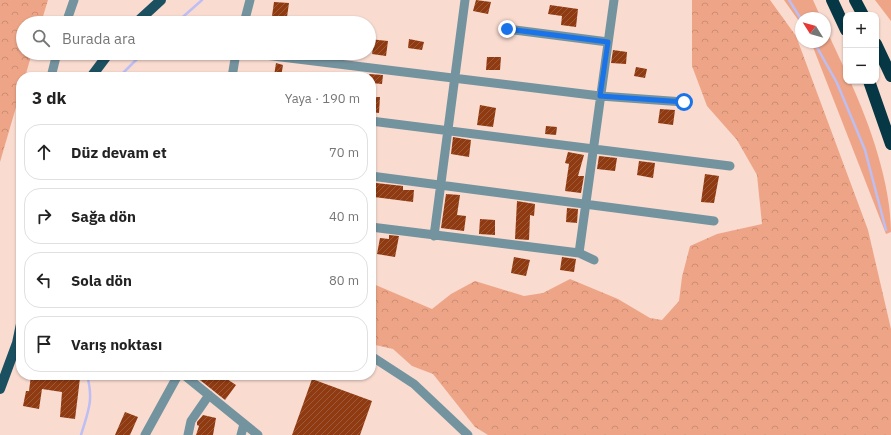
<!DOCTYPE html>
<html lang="tr">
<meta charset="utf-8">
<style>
body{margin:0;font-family:"IBM Plex Sans",sans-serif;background:#f6f6f6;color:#222}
.controls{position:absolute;right:12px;top:12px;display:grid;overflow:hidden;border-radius:8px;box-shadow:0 1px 3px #0004}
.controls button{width:36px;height:36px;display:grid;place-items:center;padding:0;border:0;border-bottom:1px solid #e0e0e0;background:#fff;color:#222;font:20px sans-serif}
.compass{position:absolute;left:795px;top:12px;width:36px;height:36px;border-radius:50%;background:#fff;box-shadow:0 1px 3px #0004;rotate:307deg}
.stop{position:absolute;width:12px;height:12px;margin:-9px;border:3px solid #1a73e8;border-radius:50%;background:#fff}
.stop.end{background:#1a73e8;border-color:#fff;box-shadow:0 1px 4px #0008}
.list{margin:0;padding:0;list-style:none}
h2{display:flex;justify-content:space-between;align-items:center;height:52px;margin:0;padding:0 16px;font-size:17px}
h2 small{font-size:13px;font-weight:400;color:#767676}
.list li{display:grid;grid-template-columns:26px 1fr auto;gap:12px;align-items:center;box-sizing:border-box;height:56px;margin:0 8px 8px;padding:0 8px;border:1px solid #e0e0e0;border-radius:16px}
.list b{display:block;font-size:15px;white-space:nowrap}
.list em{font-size:13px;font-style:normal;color:#767676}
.icon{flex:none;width:22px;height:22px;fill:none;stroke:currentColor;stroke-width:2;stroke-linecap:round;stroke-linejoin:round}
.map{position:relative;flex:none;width:891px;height:435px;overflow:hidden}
.search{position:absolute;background:#fff;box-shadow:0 1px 3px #0004;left:16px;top:16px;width:360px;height:44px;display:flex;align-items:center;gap:10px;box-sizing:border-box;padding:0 14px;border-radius:22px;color:#767676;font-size:15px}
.panel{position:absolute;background:#fff;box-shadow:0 1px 3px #0004;left:16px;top:72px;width:360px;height:308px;border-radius:16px}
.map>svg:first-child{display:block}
</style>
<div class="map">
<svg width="891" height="435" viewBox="0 0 891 435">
<defs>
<pattern id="forest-crowns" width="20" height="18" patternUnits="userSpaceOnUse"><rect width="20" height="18" fill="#eea587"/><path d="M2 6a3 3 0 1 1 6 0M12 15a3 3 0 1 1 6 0" fill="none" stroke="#cd8d73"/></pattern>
<pattern id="building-hatch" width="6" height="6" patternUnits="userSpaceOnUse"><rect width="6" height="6" fill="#8f3a11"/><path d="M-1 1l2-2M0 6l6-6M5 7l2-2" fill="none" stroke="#9c5a3a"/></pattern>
</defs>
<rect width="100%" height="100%" fill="#f9dbd0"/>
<!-- grass -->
<path fill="#eea587" d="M784,0H813L821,18H801V24Z
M875,0H891V21Z
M825,27L846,72V81H850C870,124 891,185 891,232L886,234L811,42H825Z"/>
<!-- forest -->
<path fill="url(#forest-crowns)" d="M0,0H48L41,23H23V53H32L25,77H21V90L0,162Z
M692,0H770L796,36L868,230L891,329V435H488L475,427L433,374L412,366L393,349L371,344V283L432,309L451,294L475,281L524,296L543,293L570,279L618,299L650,318L662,320L679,301L682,277L690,246L717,234L762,224L757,175L737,140L707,106L692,66Z"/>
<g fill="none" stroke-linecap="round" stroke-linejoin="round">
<!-- stream -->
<path stroke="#bcbef4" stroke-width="2.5" d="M789,0L801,19
M176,23L202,0
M814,42L837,83L865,150L886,230
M119,77L143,53
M81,435C88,411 94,401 87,375"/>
</g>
<!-- building -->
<path fill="url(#building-hatch)" d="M476,0L491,2L488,14L473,11Z
M274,2L289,3L287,17L272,16Z
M550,5L578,9L576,27L561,25L562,16L548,14Z
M369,39L388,41L386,56L372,54L373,47H369Z
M409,39L424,42L422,50L408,48Z
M613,50L627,52L626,64L611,63Z
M487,57H501L500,70H486Z
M276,63L283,65L281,77L274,76Z
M636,67L647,69L645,78L634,76Z
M369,74L383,75L382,84L371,83Z
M371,97H380L379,113L371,112Z
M480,105L496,108L493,127L477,125Z
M660,109L675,110L673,125L658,123Z
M546,126L557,127L556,135L545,134Z
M453,137L471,140L469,157L451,154Z
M568,152L584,155L578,176H584L581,193L565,191L569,164L565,163Z
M599,156L617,158L615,171L597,169Z
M639,161L655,163L653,178L637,175Z
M705,174L719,176L714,203L701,202Z
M376,183L403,186V190H414L413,202L374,197Z
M446,194L460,195L457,215L466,216L464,231L441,228Z
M517,201L535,204L534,216L530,215L529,240L515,239Z
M567,208L578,209L577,223L566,222Z
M480,219L495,220V235L479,234Z
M389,235L399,236L395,257L377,254L380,238L389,239Z
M514,257L530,260L526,276L511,273Z
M562,257L576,259L574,272L560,270Z
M31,375H75V377L80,378L75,419L60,417L62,392L42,389L39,409L23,406L26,391H29Z
M204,375H230L227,379L236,385L225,400L200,380Z
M312,379L372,401L360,435H292Z
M125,412L138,417L130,435H115Z
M203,415L216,418L213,435H196L199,426L197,425V422Z"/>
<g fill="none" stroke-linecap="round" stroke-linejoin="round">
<!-- minor -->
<path stroke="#73939f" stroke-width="9" d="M66,23L74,0
M244,23L250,0
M507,29L608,42
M249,53L600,96L684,102
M51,77L57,53
M232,77L236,53
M371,121L730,166
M371,176L714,221
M371,227L579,253L594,260
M434,236L465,0
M579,253L614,0
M371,356L414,384L468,435
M184,375L258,435
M145,435L178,375
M188,435L191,421L209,395
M241,435L244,424"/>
<!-- major -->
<path stroke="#1b5061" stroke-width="10" d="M136,23L161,0
M91,77L109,53
M0,389L17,343L21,324"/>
<!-- highway -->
<path stroke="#063745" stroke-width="12" d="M832,0L846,30
M855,0L863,15
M876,44L891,76
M869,81L891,144"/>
</g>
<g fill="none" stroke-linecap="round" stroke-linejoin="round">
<!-- route -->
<path stroke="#1a73e8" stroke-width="5" d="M507,29L608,42L600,96L684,102"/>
</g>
</svg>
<div class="controls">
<button>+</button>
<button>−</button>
</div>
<svg class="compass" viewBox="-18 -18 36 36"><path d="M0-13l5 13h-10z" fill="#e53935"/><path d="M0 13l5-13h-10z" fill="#767676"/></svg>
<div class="stop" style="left:684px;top:102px"></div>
<div class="stop end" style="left:507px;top:29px"></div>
<div class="search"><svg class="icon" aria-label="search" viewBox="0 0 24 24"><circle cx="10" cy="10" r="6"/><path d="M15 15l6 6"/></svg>Burada ara</div>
<section class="panel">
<h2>3 dk<small>Yaya · 190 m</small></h2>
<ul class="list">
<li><svg class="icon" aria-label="ahead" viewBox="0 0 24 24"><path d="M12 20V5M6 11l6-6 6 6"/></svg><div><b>Düz devam et</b></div><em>70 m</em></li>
<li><svg class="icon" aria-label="right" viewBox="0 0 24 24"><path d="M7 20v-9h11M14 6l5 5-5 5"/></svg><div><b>Sağa dön</b></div><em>40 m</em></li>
<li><svg class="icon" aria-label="left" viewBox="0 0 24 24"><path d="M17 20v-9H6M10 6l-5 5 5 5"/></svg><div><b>Sola dön</b></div><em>80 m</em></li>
<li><svg class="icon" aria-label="arrive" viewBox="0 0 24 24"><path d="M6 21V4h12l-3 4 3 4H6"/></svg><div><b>Varış noktası</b></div></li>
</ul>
</section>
</div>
